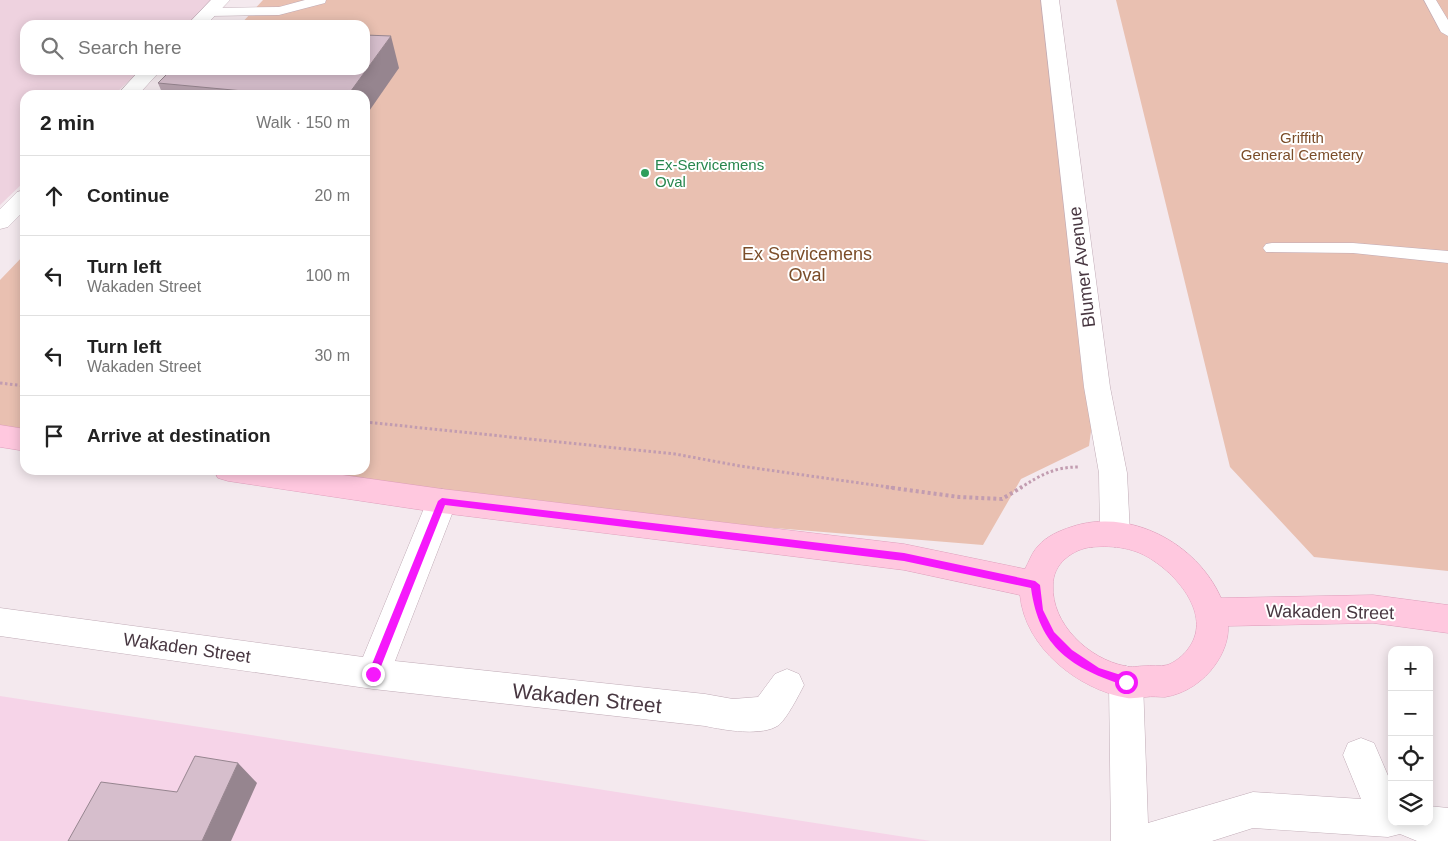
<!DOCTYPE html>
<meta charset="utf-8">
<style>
body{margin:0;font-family:Arial,sans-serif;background:#f2f2f2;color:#222}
.controls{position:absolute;right:15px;bottom:15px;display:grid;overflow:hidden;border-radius:10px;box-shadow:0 2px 12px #0003}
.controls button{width:45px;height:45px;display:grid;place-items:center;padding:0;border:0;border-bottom:1px solid #e0e0e0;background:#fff;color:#222;font:25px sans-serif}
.stop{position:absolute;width:15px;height:15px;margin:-11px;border:4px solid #f519fb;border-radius:50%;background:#fff}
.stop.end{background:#f519fb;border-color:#fff;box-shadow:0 1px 5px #0008}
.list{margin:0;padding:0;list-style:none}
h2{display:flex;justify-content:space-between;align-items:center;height:65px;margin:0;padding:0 20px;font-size:21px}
h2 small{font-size:16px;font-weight:400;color:#767676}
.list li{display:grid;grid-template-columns:32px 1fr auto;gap:15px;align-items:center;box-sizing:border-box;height:80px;padding:0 20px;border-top:1px solid #e0e0e0}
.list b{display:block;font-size:19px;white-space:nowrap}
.list p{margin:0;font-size:16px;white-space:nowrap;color:#767676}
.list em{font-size:16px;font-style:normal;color:#767676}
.icon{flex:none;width:28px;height:28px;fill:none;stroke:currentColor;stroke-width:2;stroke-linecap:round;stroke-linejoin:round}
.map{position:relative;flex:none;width:1448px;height:841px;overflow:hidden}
.search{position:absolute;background:#fff;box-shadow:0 2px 12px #0003;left:20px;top:20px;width:350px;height:55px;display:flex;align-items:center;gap:12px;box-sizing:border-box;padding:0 18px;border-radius:15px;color:#767676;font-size:19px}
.panel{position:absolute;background:#fff;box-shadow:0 2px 12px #0003;left:20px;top:90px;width:350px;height:385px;border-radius:15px}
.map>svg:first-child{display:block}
</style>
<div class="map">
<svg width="1448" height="841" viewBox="0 0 1448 841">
<rect width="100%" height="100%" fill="#f4e9ee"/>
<!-- commercial -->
<path fill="#f6d4e8" d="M0,696L931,841H0Z"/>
<!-- education -->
<path fill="#eed2df" d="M0,0H212L187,25H25V70H140L114,95H25V181L0,205Z"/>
<!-- green -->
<path fill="#e9c0b1" d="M263,0H1059L1081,327L1097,387L1089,446L1021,479L983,545L442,501L223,470H365V95H174L365,70V25H240Z
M1116,0H1448V571L1314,557L1230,467Z
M25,254V442L0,438V280Z"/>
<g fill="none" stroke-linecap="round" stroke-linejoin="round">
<!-- service casing -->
<g stroke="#c0abb6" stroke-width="1">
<path id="service" d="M305,0H326L325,3L279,15L209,16L203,12L209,8L279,7Z
M1424,0H1436L1448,20V36L1441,32Z
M1272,243H1353L1448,251V263L1353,253L1266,252L1263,248L1266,244Z"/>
</g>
<!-- minor casing -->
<g stroke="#c0abb6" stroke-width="1">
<path id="minor" d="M211,0H230L206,25H187Z
M1041,0H1059L1110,387L1127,473L1130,534L1126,543L1115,547L1104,543L1100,534L1099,473L1084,387Z
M140,70H161L138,95H117Z
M25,190V210L8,227L0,229V209L17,192Z
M442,489L452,493L457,501L395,661L705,694L733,699L758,697L775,674L787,669L799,674L804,685C799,695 787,718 779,725C762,737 724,730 705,726L373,689L0,636V608L363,657L427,501L432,493Z
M1126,666L1138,671L1143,682L1148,823L1253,792L1361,799L1343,755L1348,743L1361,738L1374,743L1392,785V822H1429V806L1448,808V841H1417L1400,834L1388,837L1253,828L1212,841H1111L1109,682L1114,671Z"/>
</g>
<!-- secondary casing -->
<g stroke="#de9ebb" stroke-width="1">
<path id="secondary" d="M0,425L25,429V451L0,447Z
M214,470H307L442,489L904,544L1025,569C1029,562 1032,552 1038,546C1047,536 1059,531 1071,527C1129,507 1197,543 1221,598L1373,595L1448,605V633L1373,623L1228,626C1229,639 1223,654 1215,665C1204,681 1185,694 1165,697C1159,697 1152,696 1146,697C1139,697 1133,699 1127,698C1078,689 1025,648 1020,595L904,570L442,513L228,481L218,478ZM1092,547C1114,545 1136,548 1154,561C1181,579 1212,618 1188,649C1184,655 1174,663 1167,665C1160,667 1151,665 1144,666C1138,666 1132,668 1125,666C1089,659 1051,624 1053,585C1053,575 1057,566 1065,559C1073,552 1082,548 1092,547Z"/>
</g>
<!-- path-far1 -->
<path stroke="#c29cb0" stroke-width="3" stroke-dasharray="2.5 2.5" stroke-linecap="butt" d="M0,383L25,386
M365,422L675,454L740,466L895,488
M1020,488C1041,475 1054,467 1079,467"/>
<!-- path -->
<path stroke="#c29cb0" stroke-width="4" stroke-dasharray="3 3" stroke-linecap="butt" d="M886,487L959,497L1002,499L1022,487"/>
<!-- service -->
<use href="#service" fill="#fff" fill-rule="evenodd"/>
<!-- minor -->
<use href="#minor" fill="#fff" fill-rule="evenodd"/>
<!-- secondary -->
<use href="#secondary" fill="#ffc8df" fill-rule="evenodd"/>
</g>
<!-- wall -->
<path fill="#b8a3af" d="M399,68L365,95H163L158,83Z"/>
<!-- shaded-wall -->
<path fill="#96858f" d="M391,36L399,68L365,117V95H348Z
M238,763L257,783L231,841H202Z"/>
<!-- building -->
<path fill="#d6becc" stroke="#96858f" d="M239,23L259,25H233Z
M365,35L391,36L348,95H286L158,83L171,70H365Z
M195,756L238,763L202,841H68L101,782L177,792Z"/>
<!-- route -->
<path fill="#f519fb" d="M442,498L904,553L1035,581L1040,585L1043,610L1054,632L1072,650L1099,668L1130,678L1131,682L1126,686C1072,668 1039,648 1031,588L904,561L445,505L378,674L377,677H369L368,674L438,501Z"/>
<!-- markers -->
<circle fill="#2e9e5b" stroke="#fff" stroke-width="2" cx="645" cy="173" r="5"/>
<g text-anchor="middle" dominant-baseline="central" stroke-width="4" stroke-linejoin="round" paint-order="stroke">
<!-- far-park labels -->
<g font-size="15" fill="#7b4d29" stroke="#fff">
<text x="1302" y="137">Griffith<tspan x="1302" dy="17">General Cemetery</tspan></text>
</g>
<!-- far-leisure labels -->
<g font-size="15" fill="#27864d" stroke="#fff" text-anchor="start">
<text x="655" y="164">Ex-Servicemens<tspan x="655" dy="17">Oval</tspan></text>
</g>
<!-- park labels -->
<g font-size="18" fill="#7b4d29" stroke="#fff">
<text x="807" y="254">Ex Servicemens<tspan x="807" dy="21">Oval</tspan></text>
</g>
<!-- street labels -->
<g font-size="18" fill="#483741" stroke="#fff">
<text transform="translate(1082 267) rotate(-97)">Blumer Avenue</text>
<text transform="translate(1330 612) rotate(1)">Wakaden Street</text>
<text transform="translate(187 648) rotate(8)">Wakaden Street</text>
</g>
<!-- near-street labels -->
<g font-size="21" fill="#483741" stroke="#fff">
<text transform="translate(587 698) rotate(6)">Wakaden Street</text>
</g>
</g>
</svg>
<div class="controls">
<button>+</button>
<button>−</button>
<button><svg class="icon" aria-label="locate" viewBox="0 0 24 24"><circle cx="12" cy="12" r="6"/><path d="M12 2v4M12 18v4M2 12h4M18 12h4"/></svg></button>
<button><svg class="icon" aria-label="layers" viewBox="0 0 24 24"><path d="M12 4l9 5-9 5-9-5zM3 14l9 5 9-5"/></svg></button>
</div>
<div class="stop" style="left:1126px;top:682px"></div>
<div class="stop end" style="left:373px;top:674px"></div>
<div class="search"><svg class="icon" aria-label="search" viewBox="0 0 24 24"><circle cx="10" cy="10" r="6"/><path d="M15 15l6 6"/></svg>Search here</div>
<section class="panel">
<h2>2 min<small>Walk · 150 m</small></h2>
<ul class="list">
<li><svg class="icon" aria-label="ahead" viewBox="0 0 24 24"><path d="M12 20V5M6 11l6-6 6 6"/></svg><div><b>Continue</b></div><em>20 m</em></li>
<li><svg class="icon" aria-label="left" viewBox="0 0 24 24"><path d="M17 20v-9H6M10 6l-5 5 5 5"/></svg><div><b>Turn left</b><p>Wakaden Street</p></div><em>100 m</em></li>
<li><svg class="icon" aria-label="left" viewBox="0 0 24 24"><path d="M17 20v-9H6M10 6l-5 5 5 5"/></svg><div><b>Turn left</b><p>Wakaden Street</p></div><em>30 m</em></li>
<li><svg class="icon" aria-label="arrive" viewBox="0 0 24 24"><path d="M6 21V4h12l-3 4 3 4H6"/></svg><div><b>Arrive at destination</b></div></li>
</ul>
</section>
</div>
